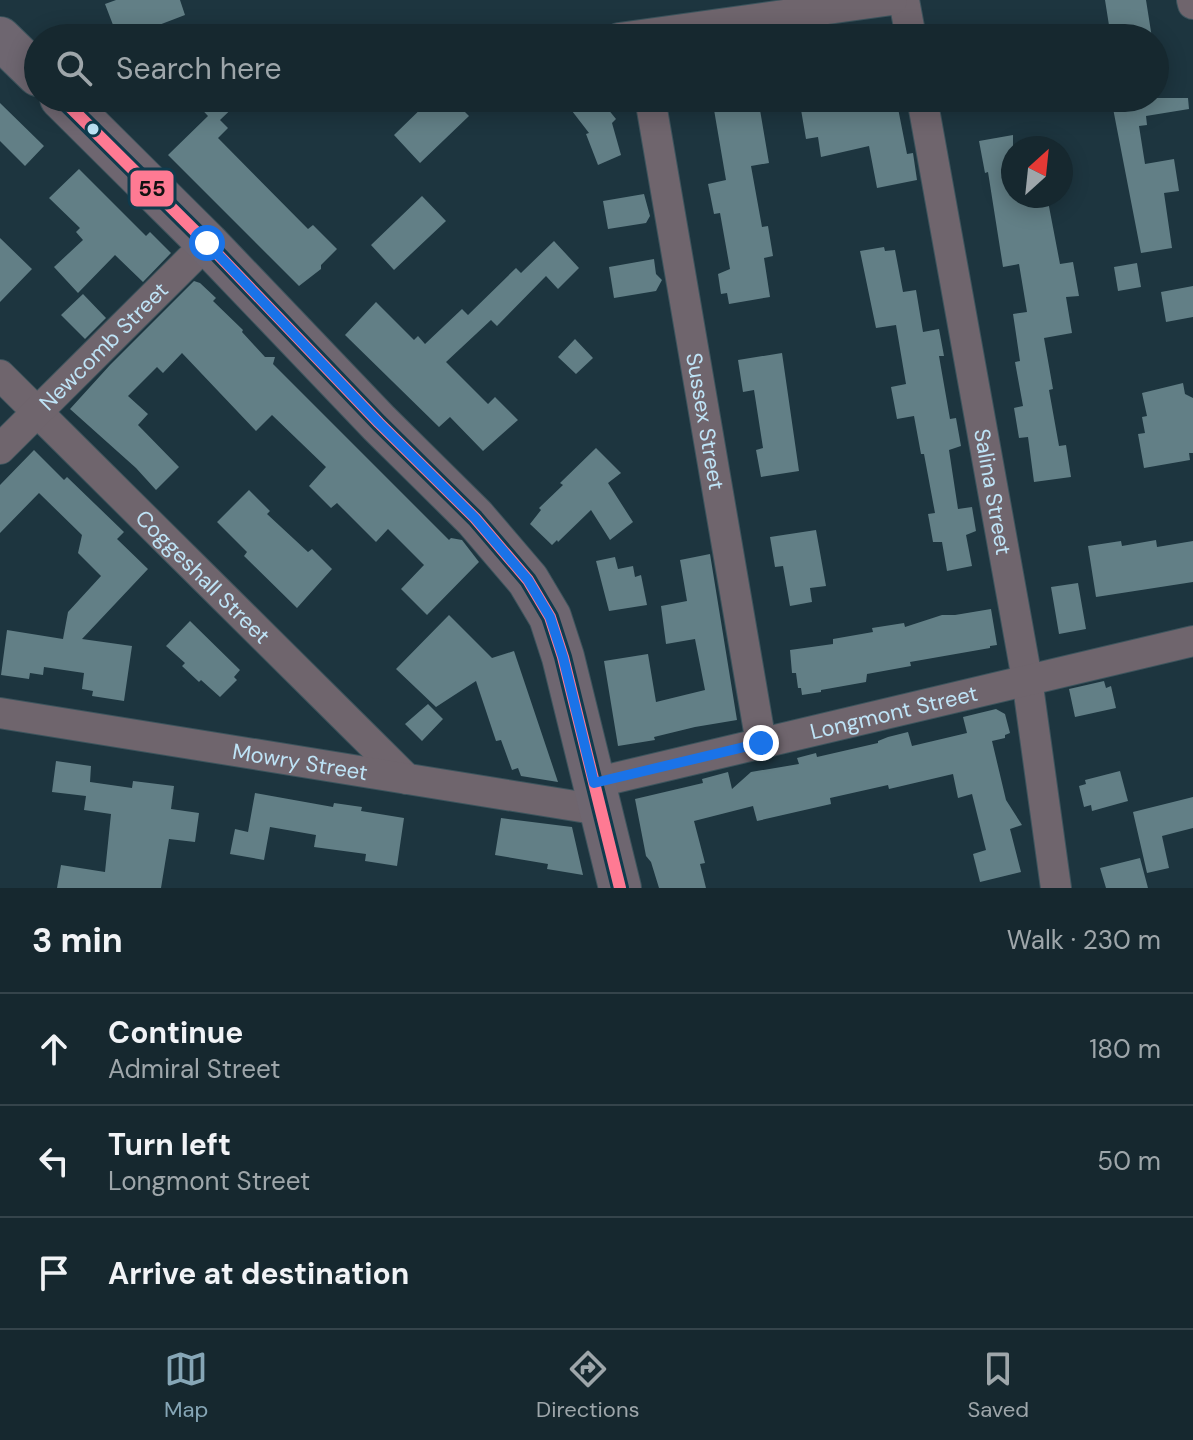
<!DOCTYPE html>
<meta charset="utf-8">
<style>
body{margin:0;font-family:"DM Sans",sans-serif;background:#23343b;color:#f1f3f6}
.compass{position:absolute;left:1001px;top:136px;width:72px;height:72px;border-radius:50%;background:#16282f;box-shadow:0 4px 20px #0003;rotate:27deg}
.stop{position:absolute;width:24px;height:24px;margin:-18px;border:6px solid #1a73e8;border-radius:50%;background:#fff}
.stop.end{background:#1a73e8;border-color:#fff;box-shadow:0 2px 8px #0008}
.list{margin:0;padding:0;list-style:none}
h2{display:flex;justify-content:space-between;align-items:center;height:104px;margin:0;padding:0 32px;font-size:34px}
h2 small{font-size:26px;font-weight:400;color:#9ea6aa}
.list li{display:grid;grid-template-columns:52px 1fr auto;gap:24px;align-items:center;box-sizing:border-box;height:112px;padding:0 32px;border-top:2px solid #35444b}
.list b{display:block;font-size:30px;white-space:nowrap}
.list p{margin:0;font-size:26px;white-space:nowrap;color:#9ea6aa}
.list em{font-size:26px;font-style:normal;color:#9ea6aa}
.icon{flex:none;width:44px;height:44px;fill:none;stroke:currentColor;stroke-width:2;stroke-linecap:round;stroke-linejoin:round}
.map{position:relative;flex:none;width:1193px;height:888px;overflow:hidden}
.search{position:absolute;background:#16282f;box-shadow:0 4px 20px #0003;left:24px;right:24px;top:24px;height:88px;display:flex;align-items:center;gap:20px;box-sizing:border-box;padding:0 28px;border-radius:44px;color:#9ea6aa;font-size:30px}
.sheet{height:440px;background:#16282f}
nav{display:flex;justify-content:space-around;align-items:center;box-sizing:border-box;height:112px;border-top:2px solid #35444b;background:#16282f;font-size:22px;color:#9ea6aa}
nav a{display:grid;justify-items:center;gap:4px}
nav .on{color:#86a6b6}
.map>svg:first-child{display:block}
</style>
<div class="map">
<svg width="1193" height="888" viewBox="0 0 1193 888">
<rect width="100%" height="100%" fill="#1d353f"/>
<!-- building -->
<path fill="#627f86" d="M116,0H180L185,15L125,38H118L105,4Z
M1105,0H1146L1152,38H1111Z
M191,98H243L220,120L228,128L218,138L308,229L313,225L337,249L321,265V269L299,286L168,155L208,116Z
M432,98H451L469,116L420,163L394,135Z
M562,98H599L616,119L612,123L621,155L598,165L586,134L589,133Z
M712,98H758L769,163L751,166L762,227L768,226L773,256L764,258L770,297L729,304L727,293L721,294L718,274L730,269L720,213L714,214L708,184L726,180Z
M799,98H896L907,154L913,153L917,180L877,188L869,146L821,157L818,137L806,139Z
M1111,98H1188L1189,109L1146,116L1147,125L1139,126L1145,164L1174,159L1179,191L1164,193L1172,248L1141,253Z
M0,103L44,146L25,166L0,141Z
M1013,135V196H1047L1060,264L1073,262L1079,296L1066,297L1072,333L1044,338L1053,389L1049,390L1059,446L1066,445L1071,477L1034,482L1028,437L1019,438L1014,408L1023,406L1015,362L1020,361L1013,314L1027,312L1019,264L1003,267L988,172L985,173L979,141Z
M79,169L146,236L150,232L171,253L143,282L115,255L78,293L54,267L83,240L76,232L80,228L49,198Z
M644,194L650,216L646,223L608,229L603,201Z
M422,196L446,221L394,270L371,245Z
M0,238L32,269L0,302Z
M554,241L579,268L558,289L546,276L497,326L491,320L446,362L488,404L495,397L518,420L483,451L450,417L439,427L345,335L376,302L414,340L418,336L425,344L462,309L468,315L516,268L521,273Z
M884,247L885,251L895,250L903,292L916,290L923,332L939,329L944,356H939L950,419L956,418L961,446L949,450L958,509L972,507L976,531L966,535L972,566L947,571L942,542H933L928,514L935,513L924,454H921L914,416L897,419L891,387L906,384L896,325L876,328L860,251Z
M654,259L656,274L662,280L656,291L614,298L609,267Z
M1137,263L1141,287L1118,291L1114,267Z
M194,281L200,283L216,298L213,301L243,330L242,332L265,357H275L273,364L449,540L451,538L462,540L479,562L427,615L401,589L424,565L388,529L376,542L337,503L331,508L309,486L326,467L272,415L256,431L182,353L163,373L157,367L128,396L148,414L138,425L179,467L156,490L136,468L70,409L110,365Z
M1193,286V317L1166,322L1161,292Z
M83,294L106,318L85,339L61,315Z
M575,339L593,358L576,374L558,357Z
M782,353L799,471L761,477L756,450L763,448L754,390L743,392L738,360Z
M1183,383L1185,394L1193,398V453H1189L1190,460L1144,468L1138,434L1145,433L1142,417L1147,416L1142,393Z
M596,448L621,473L608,483L633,522L610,540L591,510L558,542L557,540L552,545L530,524L541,510L539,508L563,485L560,483Z
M34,450L64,480L67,477L124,532L117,539L148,569L82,639L132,646L124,701L92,696L93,691L82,689L84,673L44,667L43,675L30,673L29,679L1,675L7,630L63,639L68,612L101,576L78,553L82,535L39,493L0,533V485Z
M249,490L270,511L267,514L308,552L312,549L332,569L297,608L244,556L247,552L217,522Z
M816,530L826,586L810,588L812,602L790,606L783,566L775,567L770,537Z
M1156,540L1157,547L1193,541V582L1096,597L1088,546L1121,541L1122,546Z
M710,554L737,720L695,727L654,737L655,740L618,746L604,661L648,654L656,702L705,690L695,639L666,644L661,606L687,601L680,560Z
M615,557L618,569L633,566L635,577L641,575L647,605L609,611L596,561Z
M1078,583L1086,629L1059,634L1051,587Z
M991,609L997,645L990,646V648L910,662L911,666L867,674L866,682L821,690V692L802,695L801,688H798L796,673H792L790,650L833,644V639L873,632L872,628L904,623L905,627L942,615H955Z
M449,615L492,658L514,651L558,782L521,776L518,768L512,770L501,740L496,741L476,681L436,707L396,669Z
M190,621L240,670L234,677L237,680L220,697L201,680L199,682L182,666L185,663L166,646Z
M1104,681L1106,688L1111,686L1116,708L1075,717L1069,689Z
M428,704L443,719L422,741L405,724Z
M996,709L1005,714L1010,733L1005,735V738L992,741L1006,800L1022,825L1010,829L1021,872L980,882L973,854L986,850L972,794L958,798L953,774L889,789L888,785L830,798L831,804L757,821L753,806L694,821L705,863L700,864L706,888H659L651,862L646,856L635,799L703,783L702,779L728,772L732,789L751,772L799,764L797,758L816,753L817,757L878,743V741L888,737L908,732L912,746L967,733L963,717Z
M56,761L91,766L90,782L132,788L133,781L174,786L171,809L199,813L195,842L169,839L161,888H57L61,865L105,872L111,814L84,810L86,796L52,792Z
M1120,771L1128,801L1092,811L1091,805L1084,807L1079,786L1086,784L1085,780Z
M255,793L333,807L334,803L362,807L361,811L404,818L397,866L365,861L366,854L314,847L316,835L270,827L264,860L230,854L235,829L248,832Z
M1193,797V828L1162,836L1169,868L1147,873L1133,812Z
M501,818L572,827L583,875L547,869L548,864L495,855Z
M1140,858L1148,888H1106L1100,868Z"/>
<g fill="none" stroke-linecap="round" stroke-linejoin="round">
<!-- street casing -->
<g stroke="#3c545d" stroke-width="32">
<g id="street">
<path d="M904,0L911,38"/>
<path d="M1192,0L1193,4"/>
<path d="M619,38L892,0"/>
<path id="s1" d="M650,98L761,743"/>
<path id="s2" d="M922,98L1027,679L1056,888"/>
<path id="s3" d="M0,375L407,779"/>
<path id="s4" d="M0,449L207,243"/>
<path id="s5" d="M0,713L600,810"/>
<path id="s6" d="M594,783L1193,641"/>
</g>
</g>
<!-- secondary casing -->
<g stroke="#3c545d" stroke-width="44">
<path id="secondary" d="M0,38L38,75
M61,98L207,243L379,423L475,518L528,580L550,617L563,657L620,888"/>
</g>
<!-- street -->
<use href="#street" stroke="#6f656d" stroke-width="30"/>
<!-- secondary -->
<use href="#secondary" stroke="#6e6670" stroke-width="42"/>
<!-- bus-1 casing -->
<g stroke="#0f3b4d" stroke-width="18">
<path id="bus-1" d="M61,98L207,243L379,423L475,518L528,580L550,617L563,657L620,888"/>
</g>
<!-- bus-1 -->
<use href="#bus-1" stroke="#fe7a93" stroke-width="12"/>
</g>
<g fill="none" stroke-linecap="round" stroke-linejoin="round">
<!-- route -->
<path stroke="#1a73e8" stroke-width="10" d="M207,243L379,423L475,518L528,580L550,617L563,657L594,783L761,743"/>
</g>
<!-- markers -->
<circle fill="#bee3f6" stroke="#0f3b4d" stroke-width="3" cx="93" cy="129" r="7"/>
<g text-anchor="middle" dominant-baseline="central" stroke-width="8" stroke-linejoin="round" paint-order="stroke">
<!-- street labels -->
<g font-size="22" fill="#bee3f6" stroke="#0f3b4d">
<text stroke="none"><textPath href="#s4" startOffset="146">Newcomb Street</textPath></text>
<text stroke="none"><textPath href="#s1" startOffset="328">Sussex Street</textPath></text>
<text stroke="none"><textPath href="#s2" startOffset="400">Salina Street</textPath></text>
<text stroke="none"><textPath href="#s3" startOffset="286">Coggeshall Street</textPath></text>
<text stroke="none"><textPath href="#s6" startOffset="308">Longmont Street</textPath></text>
<text stroke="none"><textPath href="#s5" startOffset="304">Mowry Street</textPath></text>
</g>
</g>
<rect stroke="#0f3b4d" stroke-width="3" x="129" y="169" width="46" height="39" rx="8" fill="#fe7a93"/>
<g font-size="22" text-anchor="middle" font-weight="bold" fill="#111">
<text x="152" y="196">55</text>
</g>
</svg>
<svg class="compass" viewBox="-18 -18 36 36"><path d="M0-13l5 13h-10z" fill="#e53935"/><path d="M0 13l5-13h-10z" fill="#9ea6aa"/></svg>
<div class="stop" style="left:207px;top:243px"></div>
<div class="stop end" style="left:761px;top:743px"></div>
<div class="search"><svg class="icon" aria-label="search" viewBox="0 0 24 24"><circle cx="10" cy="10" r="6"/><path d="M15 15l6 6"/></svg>Search here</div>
</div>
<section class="sheet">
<h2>3 min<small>Walk · 230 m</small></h2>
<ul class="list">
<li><svg class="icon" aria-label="ahead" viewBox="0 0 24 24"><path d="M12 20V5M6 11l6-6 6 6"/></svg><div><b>Continue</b><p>Admiral Street</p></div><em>180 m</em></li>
<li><svg class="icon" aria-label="left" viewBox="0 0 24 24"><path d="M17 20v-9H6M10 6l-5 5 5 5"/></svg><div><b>Turn left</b><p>Longmont Street</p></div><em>50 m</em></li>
<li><svg class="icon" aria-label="arrive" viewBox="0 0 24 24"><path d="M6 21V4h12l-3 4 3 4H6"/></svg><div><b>Arrive at destination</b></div></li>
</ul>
</section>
<nav>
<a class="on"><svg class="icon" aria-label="map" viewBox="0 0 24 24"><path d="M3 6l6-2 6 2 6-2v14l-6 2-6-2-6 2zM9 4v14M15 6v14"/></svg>Map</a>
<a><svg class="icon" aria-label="directions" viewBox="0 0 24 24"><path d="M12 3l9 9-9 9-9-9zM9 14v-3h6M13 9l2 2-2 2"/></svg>Directions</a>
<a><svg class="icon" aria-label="saved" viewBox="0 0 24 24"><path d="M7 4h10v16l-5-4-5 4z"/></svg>Saved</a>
</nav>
